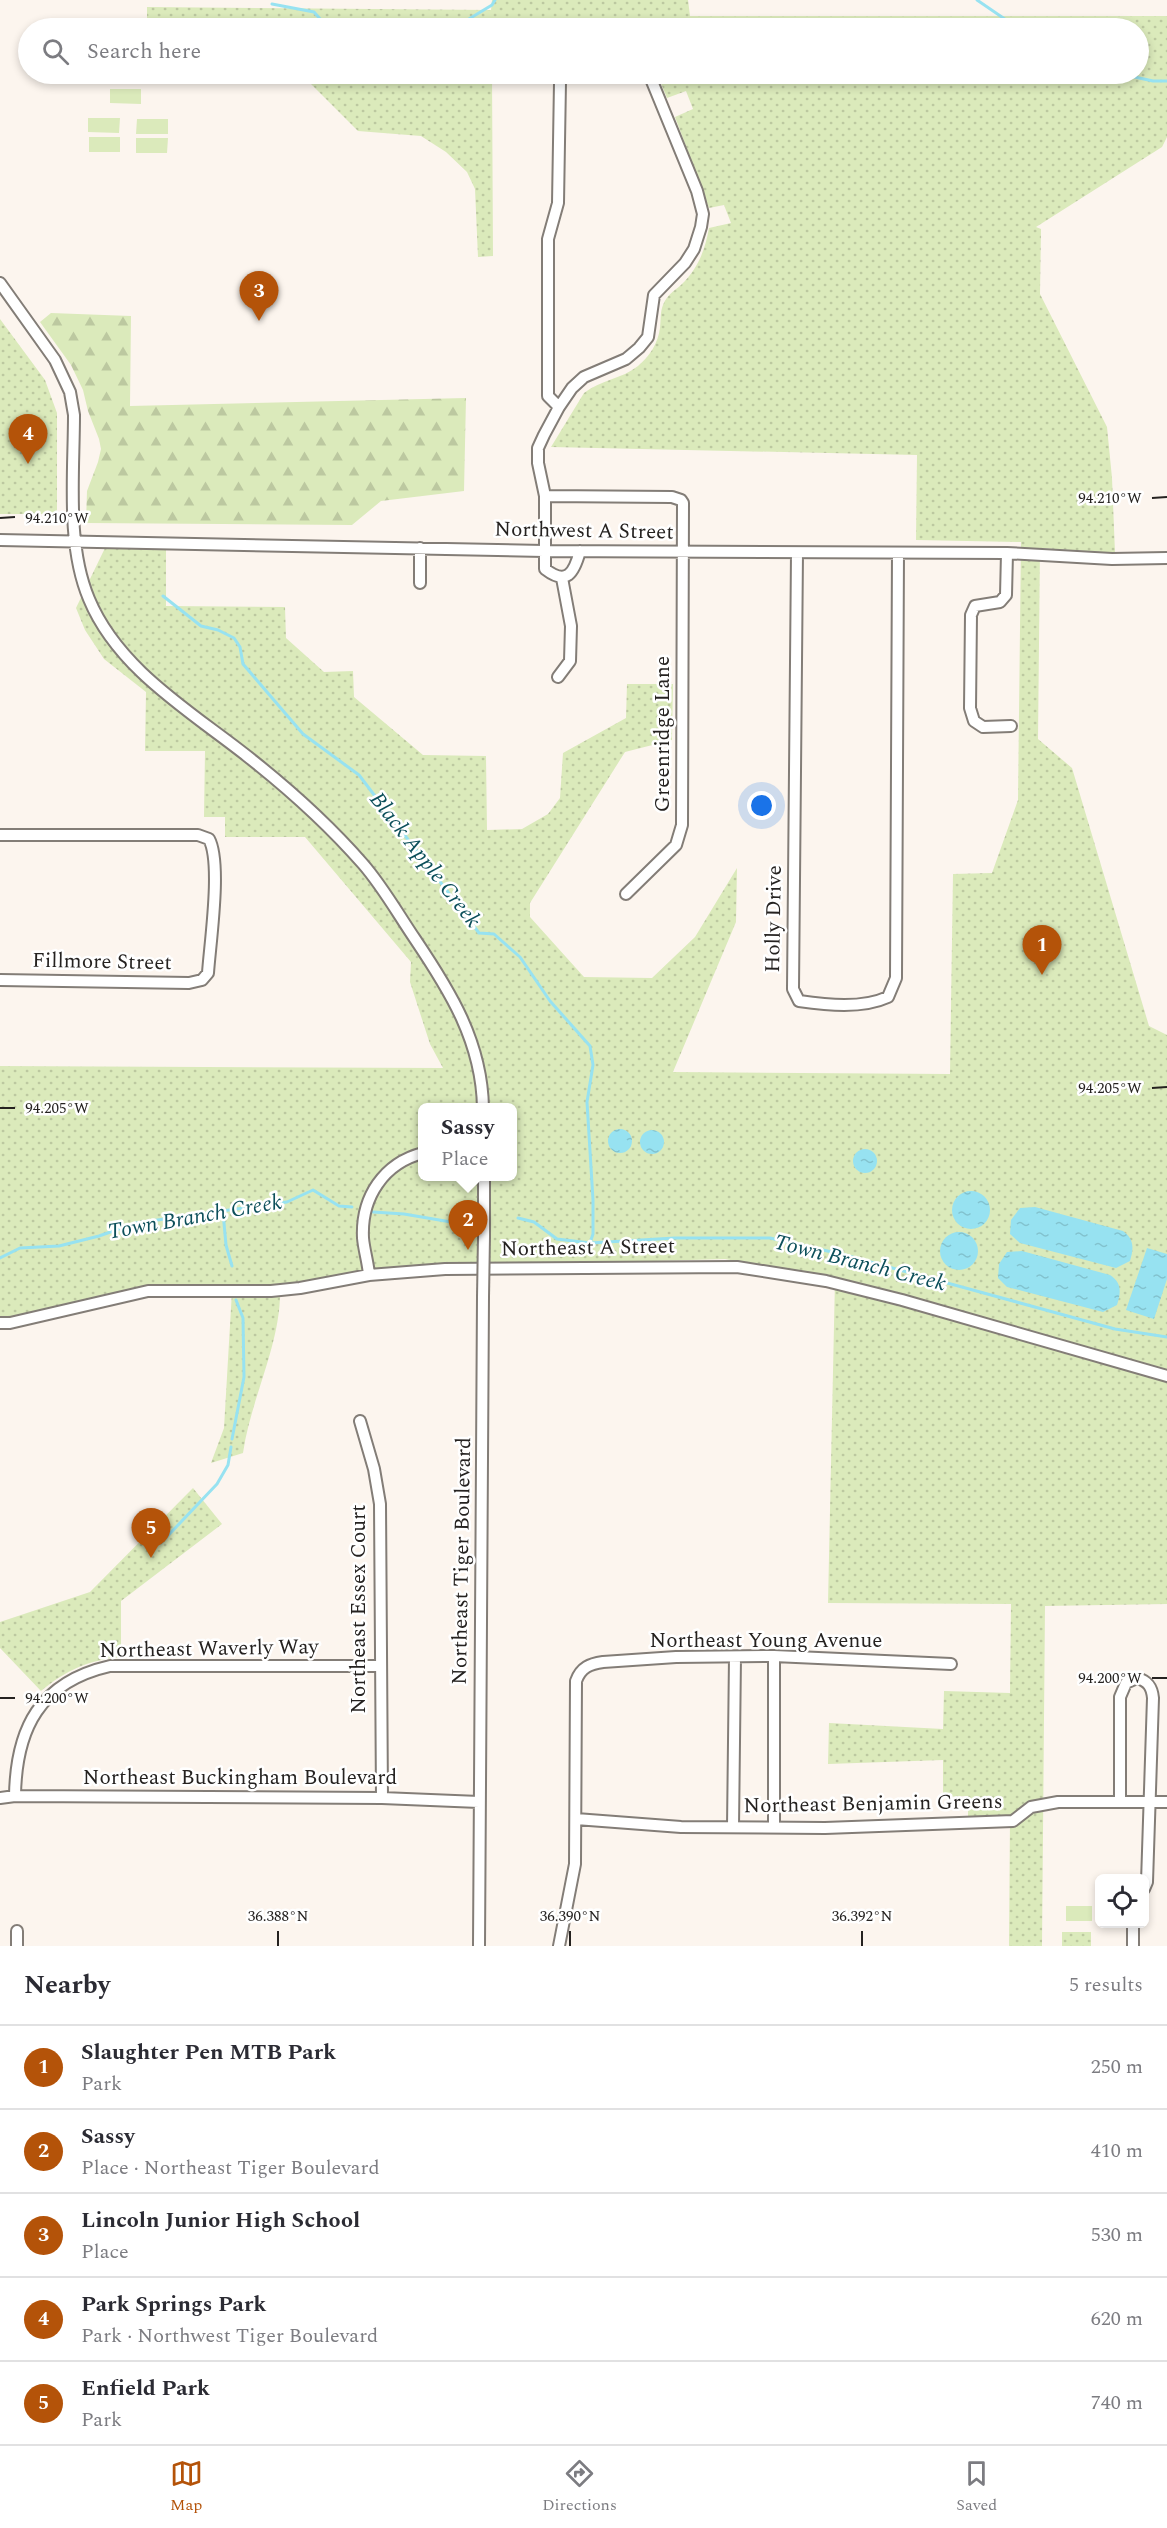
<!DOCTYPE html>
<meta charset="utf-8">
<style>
body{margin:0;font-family:Spectral,serif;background:#f2f2f3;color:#2b2b33}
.controls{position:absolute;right:18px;bottom:18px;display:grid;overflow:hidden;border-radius:9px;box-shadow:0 3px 9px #0003}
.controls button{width:54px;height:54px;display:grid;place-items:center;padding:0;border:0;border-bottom:2px solid #e1e1e2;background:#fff;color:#2b2b33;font:30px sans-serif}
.you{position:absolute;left:762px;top:806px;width:21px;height:21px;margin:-15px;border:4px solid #fff;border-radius:50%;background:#1a73e8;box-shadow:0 0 0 9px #1a73e833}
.badge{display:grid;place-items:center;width:39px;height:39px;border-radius:50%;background:#b45309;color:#fff;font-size:20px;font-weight:700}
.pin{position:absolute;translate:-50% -50px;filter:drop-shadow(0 2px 3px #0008)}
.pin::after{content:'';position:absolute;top:32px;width:21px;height:18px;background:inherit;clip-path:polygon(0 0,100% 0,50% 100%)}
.popup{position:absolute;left:418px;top:1103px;width:99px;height:78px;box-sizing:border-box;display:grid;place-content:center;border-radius:9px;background:#fff;filter:drop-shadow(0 2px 4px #0005);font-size:20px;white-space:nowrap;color:#7c7c81}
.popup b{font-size:22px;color:#2b2b33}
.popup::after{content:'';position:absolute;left:50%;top:100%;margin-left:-12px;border:12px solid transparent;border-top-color:#fff}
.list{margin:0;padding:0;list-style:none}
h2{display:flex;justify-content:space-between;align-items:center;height:78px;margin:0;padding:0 24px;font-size:26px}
h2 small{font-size:20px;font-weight:400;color:#7c7c81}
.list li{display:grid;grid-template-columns:39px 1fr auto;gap:18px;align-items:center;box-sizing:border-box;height:84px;padding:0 24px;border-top:2px solid #e1e1e2}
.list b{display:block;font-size:22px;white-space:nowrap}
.list p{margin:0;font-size:20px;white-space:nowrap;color:#7c7c81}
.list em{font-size:20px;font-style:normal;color:#7c7c81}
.icon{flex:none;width:33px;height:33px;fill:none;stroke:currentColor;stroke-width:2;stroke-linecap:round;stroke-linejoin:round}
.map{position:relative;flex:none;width:1167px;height:1946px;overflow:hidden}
.search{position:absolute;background:#fff;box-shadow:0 3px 9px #0003;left:18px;right:18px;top:18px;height:66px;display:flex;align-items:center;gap:15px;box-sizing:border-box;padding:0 21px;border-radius:33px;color:#7c7c81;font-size:22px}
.sheet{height:498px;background:#fff}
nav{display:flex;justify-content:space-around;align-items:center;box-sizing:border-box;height:84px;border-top:2px solid #e1e1e2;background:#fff;font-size:16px;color:#7c7c81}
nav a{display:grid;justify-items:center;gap:3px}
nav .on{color:#b45309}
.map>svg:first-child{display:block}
</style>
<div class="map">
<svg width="1167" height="1946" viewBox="0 0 1167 1946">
<defs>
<pattern id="forest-firs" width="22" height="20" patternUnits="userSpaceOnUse" patternTransform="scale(1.5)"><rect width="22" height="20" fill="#dbeabb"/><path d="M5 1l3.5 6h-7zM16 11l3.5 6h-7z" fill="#bcc8a0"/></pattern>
<pattern id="park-dots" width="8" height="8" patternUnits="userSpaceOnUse" patternTransform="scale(1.5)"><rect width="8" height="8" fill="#dbeabb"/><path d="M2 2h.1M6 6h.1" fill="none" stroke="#bcc8a0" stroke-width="1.8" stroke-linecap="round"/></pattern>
<pattern id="water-ripples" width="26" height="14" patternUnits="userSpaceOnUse" patternTransform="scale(1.5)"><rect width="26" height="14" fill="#97e2f1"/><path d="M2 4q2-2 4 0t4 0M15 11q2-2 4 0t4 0" fill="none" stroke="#82c2ce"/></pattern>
</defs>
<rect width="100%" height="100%" fill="#fcf5ee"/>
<!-- grass -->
<path fill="#dbeabb" d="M110,89H141V104L110,103Z
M88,118H120L119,133L88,132Z
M137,119H168V134H136Z
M89,137H120V152H89Z
M136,138H168L167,153H136Z
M1066,1906H1092V1921H1066Z"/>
<!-- forest -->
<path fill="url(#forest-firs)" d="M51,313L131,316L130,406L466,398L464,491L381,501L352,525L86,523L87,491L98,462L101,449L99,439L88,411L83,390L71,365L40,322Z"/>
<!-- park -->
<path fill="url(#park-dots)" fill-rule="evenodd" d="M492,0H688L690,16H1167V137L1162,147L1036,227L1041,229L1040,294L1107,427L1112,478L1115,553L1040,548L1038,739L1072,768L1149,1026L1167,1035V1604L1045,1606L1042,1946H1009L1010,1817L968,1816V1796L943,1797V1760L828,1764L829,1723L943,1729L944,1691L1010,1693L1011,1604L828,1603L835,1279L725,1259L512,1265L345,1284L344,1274L338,1279L280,1287C282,1342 251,1397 243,1453L211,1463L224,1428L232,1291L149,1292L0,1322V1066L443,1068L430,1044L410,982L411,962L305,837H225V817H204L205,751H145L146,692L104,659L85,630L76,608L105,548L166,549V606L285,607L286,638L324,672L353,671L354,697L423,755L486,756L487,830L522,829L548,814L560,798L563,753L626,718L627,684H673L672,740L625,752L530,903V917L584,977L652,978L695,937L737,868L736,922L673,1072L950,1074L953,874L992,873L1018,800L1021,542L916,540L917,455L551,447L584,393C600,380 622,379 638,366C650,356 658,343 660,328C661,320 660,312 663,305C667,295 674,291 681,285C698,269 705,250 709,228L731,223L724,205L709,208L675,117L693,109L686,91L667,98L657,74H1138V28H220L192,22L147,19V7L491,10ZM423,1108H513V1176H423Z
M301,74H492L493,256L478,257L475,189L467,172L446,152L421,136L358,131Z
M0,319L45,380L57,413V514H0Z
M193,1488L222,1524L121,1601V1657C89,1660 66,1670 41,1691L0,1648V1622L90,1592Z
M1062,1932H1091V1946H1062Z"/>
<!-- water -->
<path fill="url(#water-ripples)" d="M608 1141a12 12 0 1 1 24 0a12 12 0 1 1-24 0Z
M640 1142a12 12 0 1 1 24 0a12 12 0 1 1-24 0Z
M853 1161a12 12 0 1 1 24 0a12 12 0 1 1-24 0Z
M952 1210a19 19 0 1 1 38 0a19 19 0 1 1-38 0Z
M1035,1207L1123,1231C1134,1239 1134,1248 1130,1261L1116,1268L1020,1243L1010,1234L1011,1220L1020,1208Z
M940 1251a19 19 0 1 1 38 0a19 19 0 1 1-38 0Z
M1147,1248L1167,1254V1279L1154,1319L1126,1310Z
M1022,1251L1110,1275C1122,1283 1121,1292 1117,1305L1103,1312L1007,1287L998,1278L999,1264L1007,1252Z"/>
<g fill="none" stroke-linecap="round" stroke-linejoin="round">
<!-- stream -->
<path stroke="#97e2f1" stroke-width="3" d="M977,0L1018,28
M272,4L314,12L328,28
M454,28L492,5L495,0
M1121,74L1153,81H1167
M163,596L201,626L218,630L234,638L240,647L243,664L303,734L359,775L479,933L494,934L520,957L550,1001L590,1046L593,1065L587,1102L593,1200V1234L590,1243
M223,1212L226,1245L232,1266
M373,1212L404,1214L451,1222L455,1219
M518,1218L534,1222L557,1239L590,1243L675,1238H770L845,1255L1115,1329L1167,1337
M0,1258L20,1248L59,1246L99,1236L136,1223L287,1202L313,1190L339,1206L352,1207
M232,1439L244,1377L243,1318L236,1300
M161,1543L217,1484L228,1465L231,1447"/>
<!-- minor casing -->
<g stroke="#837d77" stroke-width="14">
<path id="minor" d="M0,283L55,360L70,392L74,415C74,473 66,545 89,599C118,669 190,711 247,756C289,789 328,824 363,864C383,887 398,914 415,939C450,991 482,1042 483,1108
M559,407L548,396V239L558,203L560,82L563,74
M545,496L672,497L681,500L683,503L682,825L676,845L626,894
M0,540L544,551L1007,553L1112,559L1167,558
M580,551C574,573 567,586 545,569V496L538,463V448L544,435L559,407L572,388L584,377L626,359L639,348L648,337L654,295L685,263L694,249L701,227L703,214L697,191L649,74
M797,553L793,989L799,1001C827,1005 862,1009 888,997L896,978L898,553
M1007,553L1006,595L1000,602L975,606L971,615L970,708L974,721L983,727L1011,726
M420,583V548
M558,677L570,661L571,626L562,578
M0,835H198L209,839C222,863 210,943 208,973L202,980L189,983L0,980
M484,1237V1176
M369,1275C368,1262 364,1250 363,1238C361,1197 384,1163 423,1153
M0,1323H10L148,1291H271L300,1288L369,1275L445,1269L737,1267L826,1281L902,1300L1167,1376
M360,1421L374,1469L380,1504L382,1798
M15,1796C16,1728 40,1682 110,1666H379
M0,1798L15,1796L382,1798L479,1802
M1120,1802V1697L1126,1683L1137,1678C1148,1681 1152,1687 1153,1698L1147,1882L1144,1889
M576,1819L681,1827L825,1828L1013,1821L1031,1807L1058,1802H1167
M733,1827L735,1657
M774,1827V1656
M1133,1924V1946
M17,1946V1931
M479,1946L483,1297
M559,1946L575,1864L576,1681C581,1667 590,1664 603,1662L676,1657L774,1656L951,1664"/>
</g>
<!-- minor -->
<use href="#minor" stroke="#fff" stroke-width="10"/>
<!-- minor-bridge casing -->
<g stroke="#837d77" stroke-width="14" stroke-linecap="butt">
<path id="minor-bridge" d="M483,1297L484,1237"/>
</g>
<!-- minor-bridge -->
<use href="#minor-bridge" stroke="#fff" stroke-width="10"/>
</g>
<!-- ticks -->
<path fill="none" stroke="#252220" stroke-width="2" d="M1152,498L1167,497M0,518L15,517M1152,1088L1167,1087M0,1108H15M1152,1678H1167M0,1698H15M278,1931V1946M570,1931V1946M862,1931V1946"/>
<g text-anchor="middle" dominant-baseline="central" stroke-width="5" stroke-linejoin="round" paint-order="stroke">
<!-- street labels -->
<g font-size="21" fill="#252220" stroke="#fff">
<text transform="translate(584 531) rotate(1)">Northwest A Street</text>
<text transform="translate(663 734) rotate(-90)">Greenridge Lane</text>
<text transform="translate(774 919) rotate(-89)">Holly Drive</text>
<text transform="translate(102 962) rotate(1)">Fillmore Street</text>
<text transform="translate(588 1248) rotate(-1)">Northeast A Street</text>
<text transform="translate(462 1561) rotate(-89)">Northeast Tiger Boulevard</text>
<text transform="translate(359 1609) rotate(-90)">Northeast Essex Court</text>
<text x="766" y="1641">Northeast Young Avenue</text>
<text transform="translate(209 1649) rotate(-1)">Northeast Waverly Way</text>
<text x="240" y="1778">Northeast Buckingham Boulevard</text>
<text transform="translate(873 1804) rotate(-1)">Northeast Benjamin Greens</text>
</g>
<!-- water labels -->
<g font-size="22" font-style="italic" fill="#0c4f5a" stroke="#fff">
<text transform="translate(425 860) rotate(52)">Black Apple Creek</text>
<text transform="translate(195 1217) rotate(-10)">Town Branch Creek</text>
<text transform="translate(860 1263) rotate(14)">Town Branch Creek</text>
</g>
</g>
<g font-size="15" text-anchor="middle" fill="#252220" stroke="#fff" stroke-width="5" stroke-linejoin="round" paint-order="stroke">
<text x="1110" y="503">94.210°W</text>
<text x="57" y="523">94.210°W</text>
<text x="1110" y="1093">94.205°W</text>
<text x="57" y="1113">94.205°W</text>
<text x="1110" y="1683">94.200°W</text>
<text x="57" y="1703">94.200°W</text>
<text x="278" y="1921">36.388°N</text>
<text x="570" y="1921">36.390°N</text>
<text x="862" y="1921">36.392°N</text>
</g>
</svg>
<div class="controls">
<button><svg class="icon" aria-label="locate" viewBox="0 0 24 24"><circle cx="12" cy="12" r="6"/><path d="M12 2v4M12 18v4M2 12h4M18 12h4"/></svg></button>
</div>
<div class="you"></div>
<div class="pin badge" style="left:1042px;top:975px">1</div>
<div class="pin badge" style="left:468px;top:1250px">2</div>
<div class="popup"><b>Sassy</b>Place</div>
<div class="pin badge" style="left:259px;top:321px">3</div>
<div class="pin badge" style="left:28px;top:464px">4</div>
<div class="pin badge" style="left:151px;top:1558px">5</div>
<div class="search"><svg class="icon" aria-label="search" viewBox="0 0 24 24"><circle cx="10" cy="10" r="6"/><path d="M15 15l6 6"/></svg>Search here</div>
</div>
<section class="sheet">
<h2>Nearby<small>5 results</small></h2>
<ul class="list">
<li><span class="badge">1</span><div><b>Slaughter Pen MTB Park</b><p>Park</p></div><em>250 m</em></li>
<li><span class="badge">2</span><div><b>Sassy</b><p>Place · Northeast Tiger Boulevard</p></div><em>410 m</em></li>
<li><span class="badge">3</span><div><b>Lincoln Junior High School</b><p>Place</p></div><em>530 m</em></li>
<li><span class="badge">4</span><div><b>Park Springs Park</b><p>Park · Northwest Tiger Boulevard</p></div><em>620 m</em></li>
<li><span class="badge">5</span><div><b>Enfield Park</b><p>Park</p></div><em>740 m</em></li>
</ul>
</section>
<nav>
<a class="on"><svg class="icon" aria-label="map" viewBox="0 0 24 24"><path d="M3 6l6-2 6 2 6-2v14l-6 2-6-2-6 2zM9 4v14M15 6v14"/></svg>Map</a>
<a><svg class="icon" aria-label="directions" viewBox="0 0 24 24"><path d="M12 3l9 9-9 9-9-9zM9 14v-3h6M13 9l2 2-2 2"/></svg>Directions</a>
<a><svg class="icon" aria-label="saved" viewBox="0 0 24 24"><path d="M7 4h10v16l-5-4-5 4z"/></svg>Saved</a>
</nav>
